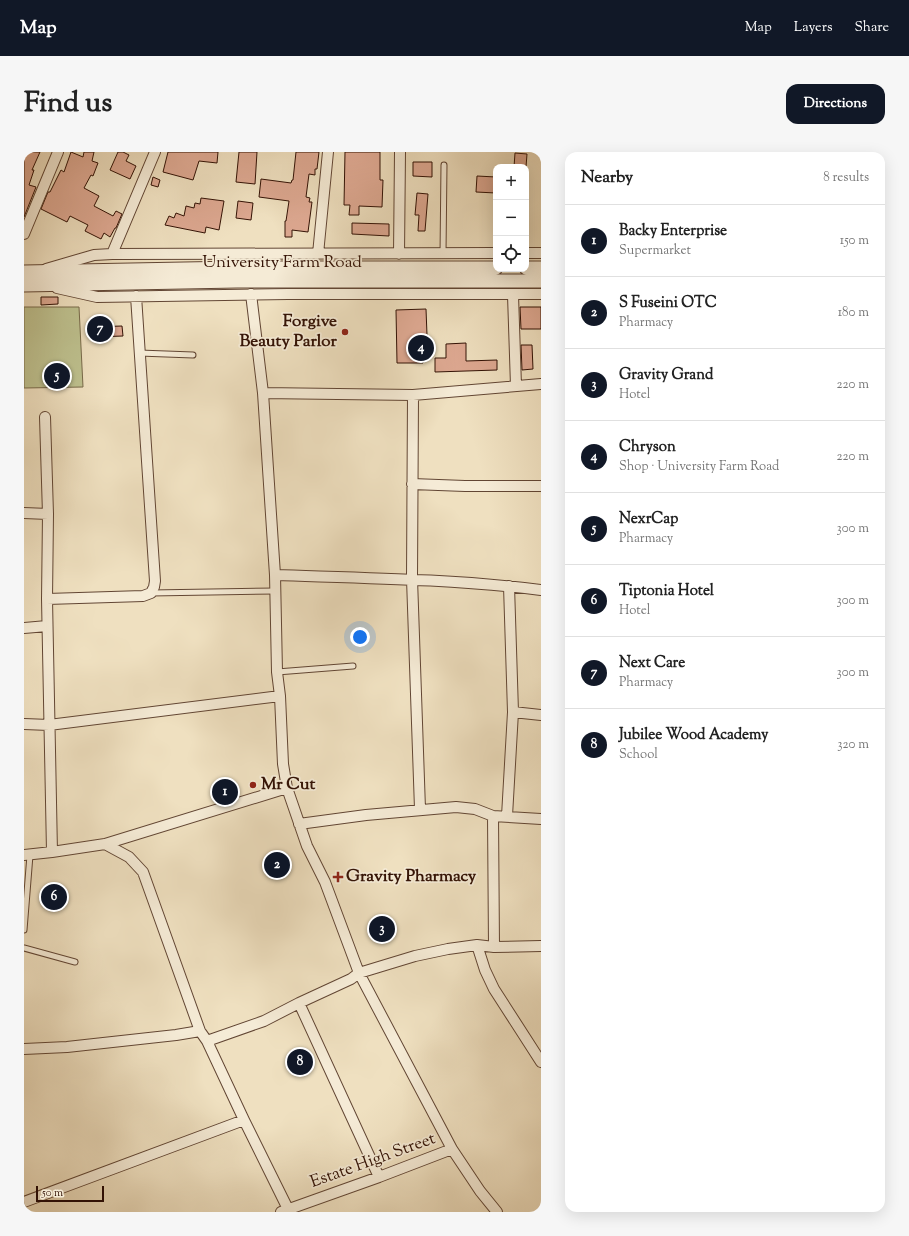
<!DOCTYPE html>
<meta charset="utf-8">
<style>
body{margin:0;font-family:"Sorts Mill Goudy",serif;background:#f6f6f6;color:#222}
.controls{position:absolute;right:12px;top:12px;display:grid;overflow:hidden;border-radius:8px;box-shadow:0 4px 16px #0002}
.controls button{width:36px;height:36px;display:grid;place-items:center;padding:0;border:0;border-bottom:1px solid #e0e0e0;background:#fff;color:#222;font:20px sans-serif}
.scale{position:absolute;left:12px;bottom:10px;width:68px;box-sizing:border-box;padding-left:4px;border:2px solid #331205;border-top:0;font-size:11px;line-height:14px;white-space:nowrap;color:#331205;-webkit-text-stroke:3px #f5ebd6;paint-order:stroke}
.you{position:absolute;left:336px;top:485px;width:14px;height:14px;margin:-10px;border:3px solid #fff;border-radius:50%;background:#1a73e8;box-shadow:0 0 0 6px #1a73e833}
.badge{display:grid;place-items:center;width:26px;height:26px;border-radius:50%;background:#111827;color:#fff;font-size:13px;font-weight:700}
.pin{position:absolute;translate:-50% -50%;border:2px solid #fff;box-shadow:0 1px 4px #0006}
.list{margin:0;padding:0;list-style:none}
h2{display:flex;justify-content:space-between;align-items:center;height:52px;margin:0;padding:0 16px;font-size:17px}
h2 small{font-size:13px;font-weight:400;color:#767676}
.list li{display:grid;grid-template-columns:26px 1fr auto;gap:12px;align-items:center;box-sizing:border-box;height:72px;padding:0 16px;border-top:1px solid #e0e0e0}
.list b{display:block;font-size:15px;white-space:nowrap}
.list p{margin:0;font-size:13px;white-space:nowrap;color:#767676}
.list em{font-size:13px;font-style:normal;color:#767676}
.icon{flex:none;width:22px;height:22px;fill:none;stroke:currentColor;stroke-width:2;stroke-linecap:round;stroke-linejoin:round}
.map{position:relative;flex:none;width:517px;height:1060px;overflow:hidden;border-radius:12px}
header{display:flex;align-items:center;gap:24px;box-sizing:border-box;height:56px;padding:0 20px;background:#111827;color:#fff}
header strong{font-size:19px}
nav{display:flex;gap:22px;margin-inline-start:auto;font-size:14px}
.intro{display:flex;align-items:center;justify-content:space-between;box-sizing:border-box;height:96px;padding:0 24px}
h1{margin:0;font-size:28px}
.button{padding:10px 18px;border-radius:12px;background:#111827;color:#fff;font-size:14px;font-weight:700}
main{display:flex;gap:24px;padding:0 24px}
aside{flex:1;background:#fff;border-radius:12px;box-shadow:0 4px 16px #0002}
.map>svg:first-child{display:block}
</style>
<header>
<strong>Map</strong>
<nav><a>Map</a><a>Layers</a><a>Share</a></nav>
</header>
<div class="intro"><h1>Find us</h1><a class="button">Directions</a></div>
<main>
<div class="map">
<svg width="517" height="1060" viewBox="0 0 517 1060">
<rect width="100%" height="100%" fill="#efe0c0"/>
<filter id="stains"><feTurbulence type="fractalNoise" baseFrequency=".005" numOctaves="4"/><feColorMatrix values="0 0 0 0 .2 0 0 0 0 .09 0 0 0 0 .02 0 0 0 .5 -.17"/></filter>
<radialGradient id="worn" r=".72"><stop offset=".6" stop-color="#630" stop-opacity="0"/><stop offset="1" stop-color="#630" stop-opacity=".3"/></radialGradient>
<!-- pitch -->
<path fill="#bec18f" stroke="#786a4a" d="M0,155H55L59,235L0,236Z"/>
<!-- building -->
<path fill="#dda891" stroke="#331205" d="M0,0H16L8,18H10L5,33L12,35L0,65Z
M47,0L59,5L60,0H70L68,9L74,11L69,24L67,23L60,36L75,44L70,54L89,64L92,59L98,62L92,76H91L86,85L80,81L77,87L61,79L64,73L46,64L43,70L17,57L24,40H26L37,18L40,20Z
M94,0H99L105,3L102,9L112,14L106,27L86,18Z
M144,0H194L193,11L175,9L169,28L139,20Z
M215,0H233L231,32L212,30Z
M272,0H295L293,17H291V23L285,22L282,45L286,46L285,50H288L284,80L268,78V85H261V69H262L265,49L235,45L237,27L267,31L268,28H269Z
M321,0H356V28H359L358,55L335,54V63H325L326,53H320Z
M491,1L503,2L502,15H490Z
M389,10H408V25L389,24Z
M453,24L472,25V41L452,40Z
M129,25L136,28L134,35L127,33Z
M393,41L404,42L401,79H394L395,63H391Z
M177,46L200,49L195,78L182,75L181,81L141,73L145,64L150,66L152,61L160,64L162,54L170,56L171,51L176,52Z
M214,49L229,51L227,68L212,66Z
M328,71L365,72V84L328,82Z
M17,145H34V152L17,153Z
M496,155H517V177H497Z
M402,157L403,183H399V211H373L372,158Z
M98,174L99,184L69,185L68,175Z
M442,191V209L473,208V218L411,220V206H422V192Z
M497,193H508L509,217L498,218Z"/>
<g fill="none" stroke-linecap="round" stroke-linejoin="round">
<!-- service casing -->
<g stroke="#624634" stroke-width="7">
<path id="service" d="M419,101L420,13
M115,201L169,203
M127,441L252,439
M253,520L329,514
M0,778L6,703
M0,796L51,810"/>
</g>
<!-- minor casing -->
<g stroke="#624634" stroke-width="12">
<path id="minor" d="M0,82L34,0
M502,101H517
M88,102L131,0
M294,102L304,0
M375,102L376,0
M22,117L70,103L88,102L472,101
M33,136L73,145L264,142H517
M227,142L239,241L251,423L253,520L256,544L259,612L263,636L283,694L301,730L335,821L428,997
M489,143L492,234
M239,241L389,243L517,232
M389,243L388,427L396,657
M21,265L24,362L23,447L28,700
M388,332L441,334H517
M0,361L24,362
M251,423C340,426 429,427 517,438
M23,447L119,444L127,441L130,435L131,429L112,144
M0,476L23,474
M489,560L517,563
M0,572L25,573L256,544
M469,664L470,795
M483,664L489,560L485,434
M275,672L342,663L432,655L451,657L469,664L517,667
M81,692L105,705L119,720L176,879L183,889L220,968L264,1057
M0,703L28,700L81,692L263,636
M453,793L461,818L470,837L517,910
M275,851L355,1025
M183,889L240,869L275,851L327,827L335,821L391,804L424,797L453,793L470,795L517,794
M0,897L43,895L152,883L176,879
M0,1050L220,968
M257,1060L355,1025L428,997L456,1039L473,1060"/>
</g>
<!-- tertiary casing -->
<g stroke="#624634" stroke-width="15">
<path id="tertiary" d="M502,116H517
M0,120L213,116H472
M0,133L213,129H517"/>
</g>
<!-- service -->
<use href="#service" stroke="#f5ebd6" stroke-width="5"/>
<!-- minor -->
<use href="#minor" stroke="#f5ebd6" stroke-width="10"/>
<!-- tertiary -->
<use href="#tertiary" stroke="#f5ebd6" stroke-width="13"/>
</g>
<!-- markers -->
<g fill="#8f2418" stroke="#f5ebd6" stroke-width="1.5">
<circle cx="321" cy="180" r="4"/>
<circle cx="229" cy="633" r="4"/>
<path d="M312 719h4v4h4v4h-4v4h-4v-4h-4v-4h4z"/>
</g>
<g text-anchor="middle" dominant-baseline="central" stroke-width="3.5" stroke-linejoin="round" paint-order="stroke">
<!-- street labels -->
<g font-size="17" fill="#331205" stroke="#f5ebd6">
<text x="258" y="111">University Farm Road</text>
<text transform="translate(349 1009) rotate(-20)">Estate High Street</text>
</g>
<!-- poi labels -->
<g font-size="17" font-weight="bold" fill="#331205" stroke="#f5ebd6" text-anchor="start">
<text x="313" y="170" text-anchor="end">Forgive<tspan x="313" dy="20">Beauty Parlor</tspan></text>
<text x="237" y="633">Mr Cut</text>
<text x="322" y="725">Gravity Pharmacy</text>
</g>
</g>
<rect width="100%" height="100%" filter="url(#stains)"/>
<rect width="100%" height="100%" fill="url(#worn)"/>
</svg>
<div class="controls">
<button>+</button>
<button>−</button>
<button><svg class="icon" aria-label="locate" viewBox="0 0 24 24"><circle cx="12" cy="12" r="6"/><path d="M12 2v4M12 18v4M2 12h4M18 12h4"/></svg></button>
</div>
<div class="scale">50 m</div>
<div class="you"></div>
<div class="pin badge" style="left:201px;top:640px">1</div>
<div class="pin badge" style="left:253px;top:713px">2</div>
<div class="pin badge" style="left:358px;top:777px">3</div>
<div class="pin badge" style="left:397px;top:196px">4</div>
<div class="pin badge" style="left:33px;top:224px">5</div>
<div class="pin badge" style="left:30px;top:745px">6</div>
<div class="pin badge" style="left:76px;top:177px">7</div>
<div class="pin badge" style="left:276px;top:910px">8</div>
</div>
<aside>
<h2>Nearby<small>8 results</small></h2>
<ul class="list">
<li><span class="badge">1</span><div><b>Backy Enterprise</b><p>Supermarket</p></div><em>150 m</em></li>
<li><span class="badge">2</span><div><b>S Fuseini OTC</b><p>Pharmacy</p></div><em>180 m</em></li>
<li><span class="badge">3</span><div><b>Gravity Grand</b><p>Hotel</p></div><em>220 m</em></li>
<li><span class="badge">4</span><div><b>Chryson</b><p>Shop · University Farm Road</p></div><em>220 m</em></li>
<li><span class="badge">5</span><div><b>NexrCap</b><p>Pharmacy</p></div><em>300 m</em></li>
<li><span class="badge">6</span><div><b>Tiptonia Hotel</b><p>Hotel</p></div><em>300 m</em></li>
<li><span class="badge">7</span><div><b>Next Care</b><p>Pharmacy</p></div><em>300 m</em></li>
<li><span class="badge">8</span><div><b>Jubilee Wood Academy</b><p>School</p></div><em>320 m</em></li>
</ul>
</aside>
</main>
